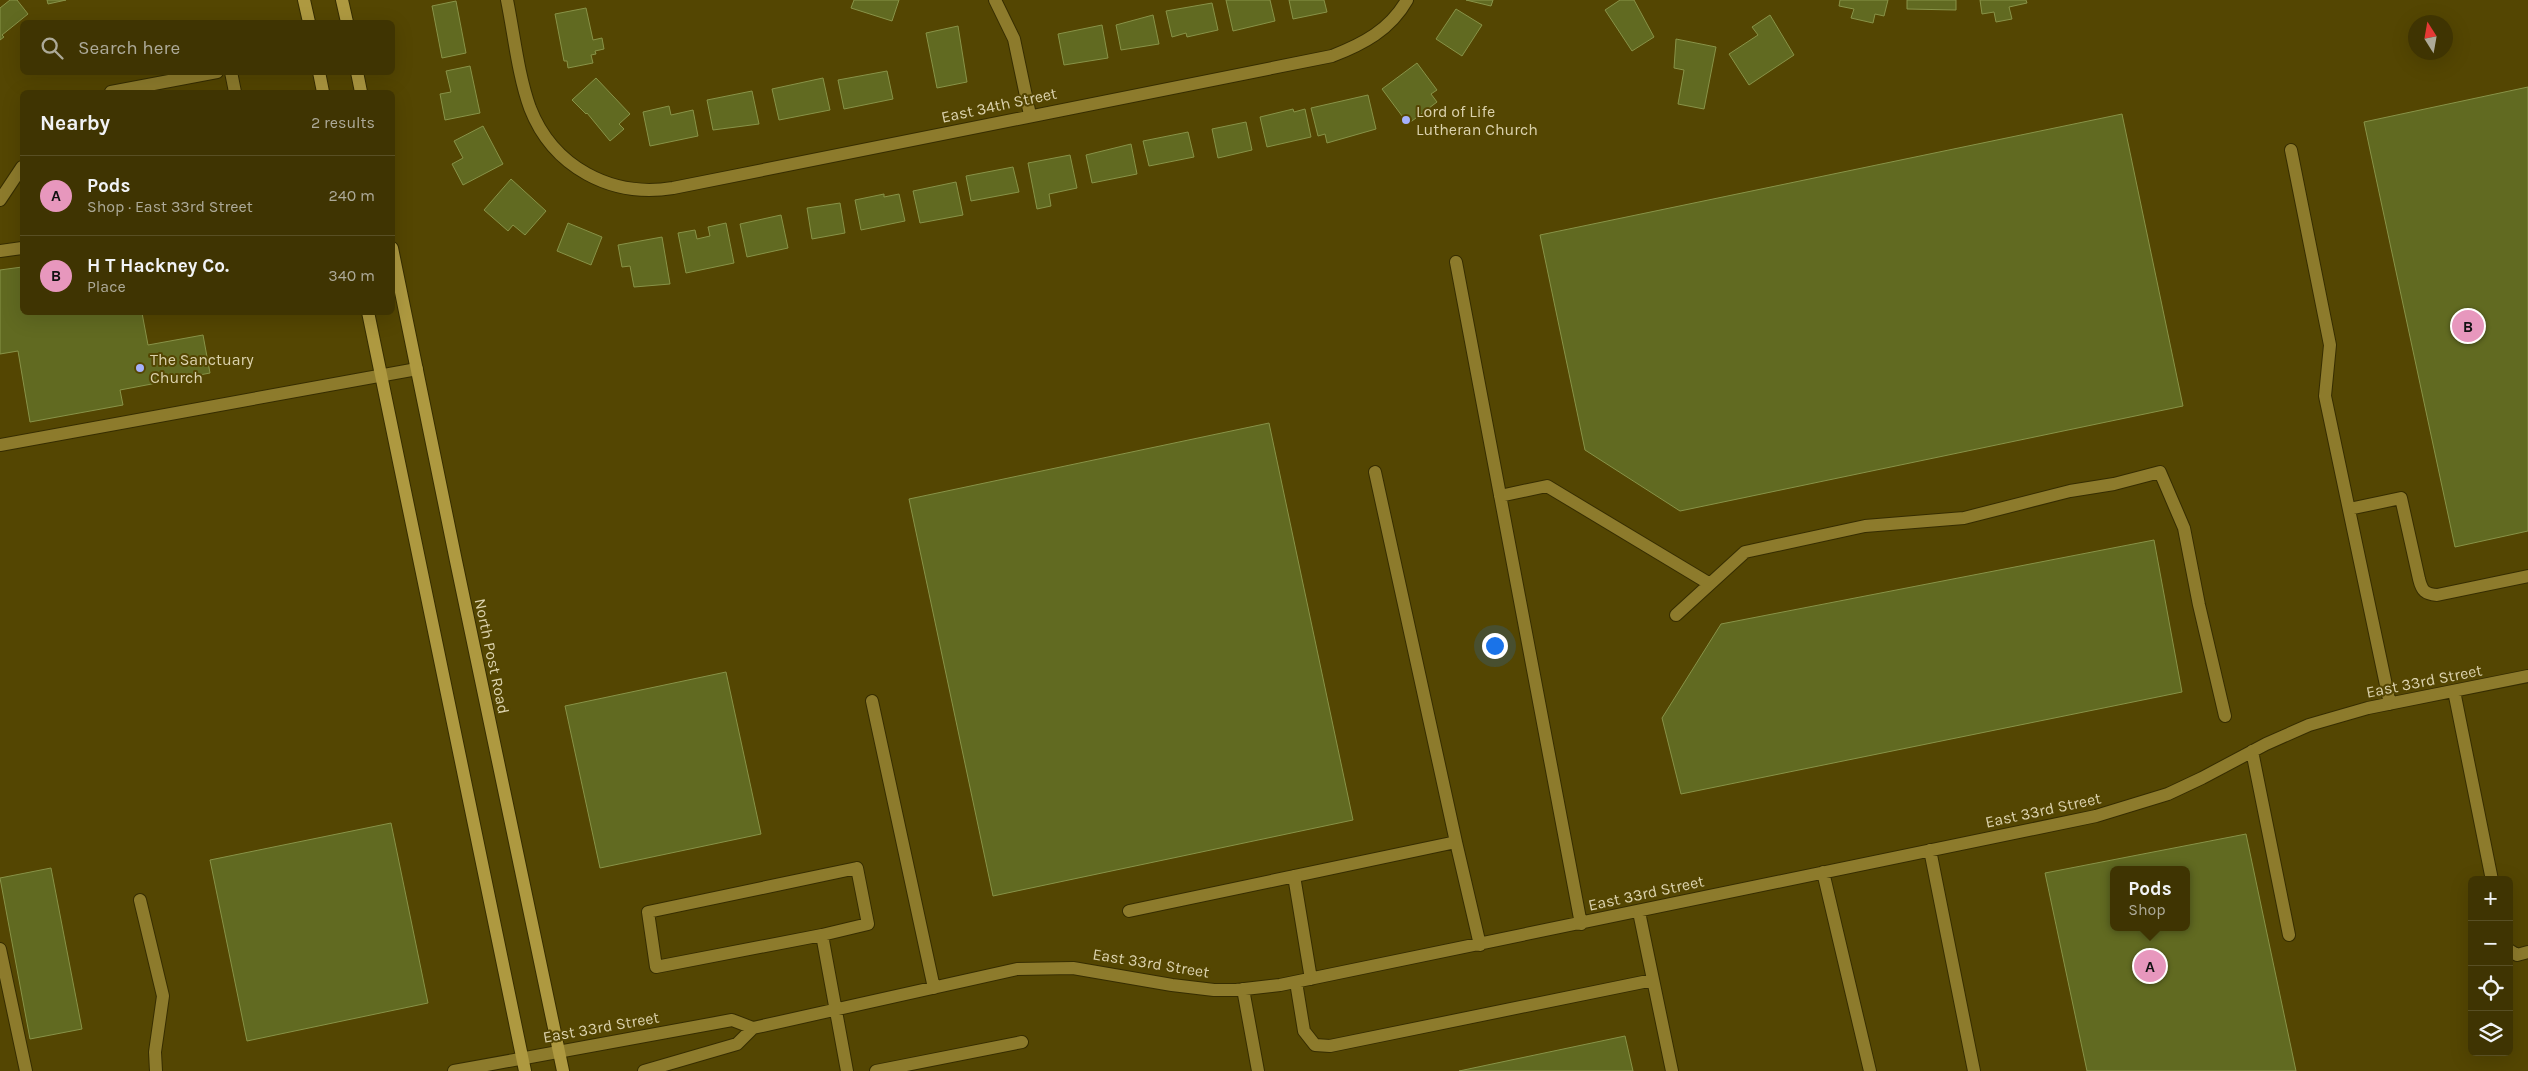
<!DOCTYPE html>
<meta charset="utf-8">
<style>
body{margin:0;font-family:Karla,sans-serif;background:#463c0c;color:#f1f3f6}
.controls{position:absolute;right:15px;bottom:15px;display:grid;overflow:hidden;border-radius:8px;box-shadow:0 5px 20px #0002}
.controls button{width:45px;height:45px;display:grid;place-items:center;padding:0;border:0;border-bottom:1px solid #584f24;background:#3f3402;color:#f1f3f6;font:25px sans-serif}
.compass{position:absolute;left:2408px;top:15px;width:45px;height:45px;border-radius:50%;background:#3f3402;box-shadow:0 5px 20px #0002;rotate:349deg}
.you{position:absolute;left:1494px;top:645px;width:18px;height:18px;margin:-12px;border:4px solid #fff;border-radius:50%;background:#1a73e8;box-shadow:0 0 0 8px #1a73e833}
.badge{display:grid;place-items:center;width:32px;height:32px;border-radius:50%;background:#e797bd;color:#111;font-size:16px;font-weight:700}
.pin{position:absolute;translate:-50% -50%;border:2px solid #fff;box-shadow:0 1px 5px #0006}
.popup{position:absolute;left:2110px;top:866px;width:80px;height:65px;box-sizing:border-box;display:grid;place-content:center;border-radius:8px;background:#3f3402;filter:drop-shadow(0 1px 4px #0005);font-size:16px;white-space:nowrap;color:#adaa99}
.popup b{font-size:19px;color:#f1f3f6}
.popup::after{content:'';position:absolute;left:50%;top:100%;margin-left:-10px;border:10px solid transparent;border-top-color:#3f3402}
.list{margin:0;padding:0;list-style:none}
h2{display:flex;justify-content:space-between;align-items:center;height:65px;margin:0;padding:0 20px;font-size:21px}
h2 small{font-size:16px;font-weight:400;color:#adaa99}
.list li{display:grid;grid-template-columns:32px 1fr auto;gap:15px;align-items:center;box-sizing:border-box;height:80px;padding:0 20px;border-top:1px solid #584f24}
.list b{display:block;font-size:19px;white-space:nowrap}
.list p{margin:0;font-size:16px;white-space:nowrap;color:#adaa99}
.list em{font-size:16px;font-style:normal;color:#adaa99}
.icon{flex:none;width:28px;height:28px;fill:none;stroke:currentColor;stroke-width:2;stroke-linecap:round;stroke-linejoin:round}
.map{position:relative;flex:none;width:2528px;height:1071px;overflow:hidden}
.search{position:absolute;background:#3f3402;box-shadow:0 5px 20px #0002;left:20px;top:20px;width:375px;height:55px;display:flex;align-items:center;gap:12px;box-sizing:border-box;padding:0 18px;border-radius:8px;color:#adaa99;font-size:19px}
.panel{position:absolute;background:#3f3402;box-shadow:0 5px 20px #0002;left:20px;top:90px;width:375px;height:225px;border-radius:8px}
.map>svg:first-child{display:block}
</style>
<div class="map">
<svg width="2528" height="1071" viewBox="0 0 2528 1071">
<rect width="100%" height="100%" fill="#544602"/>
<!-- building -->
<path fill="#616a21" stroke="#889348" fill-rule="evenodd" d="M10,0H17L28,14L2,35L4,37L0,40V8Z
M47,0H66L48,4Z
M854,0H899L892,21L851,8Z
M1226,0H1270L1275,21L1233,31Z
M1289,0H1324L1327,12L1293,19Z
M1466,0H1493L1491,6Z
M1620,0H1634L1654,37L1632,51L1605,10Z
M1840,0H1888L1884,16L1875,14L1873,23L1851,18L1854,9L1839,6Z
M1907,0H1956V10L1907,9Z
M1980,0H2026L2027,3L2009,7L2012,19L1996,22L1994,12L1982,14Z
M456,1L466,53L442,58L432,6Z
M1212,3L1218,30L1187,37L1186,33L1172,37L1166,11Z
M586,8L593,40L602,38L604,49L595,51L596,54L591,55L593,63L568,68L567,61H564L555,14Z
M1456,9L1482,25L1462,56L1436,39Z
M1153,15L1159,44L1121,50L1116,25Z
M1770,15L1794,55L1749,85L1729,54L1758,35L1752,27Z
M1102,25L1108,58L1064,65L1058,34Z
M958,26L967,82L937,88L926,33Z
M1676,39L1716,47L1704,109L1678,104L1684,70L1674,68Z
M1417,63L1437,90L1431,94L1437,102L1408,124L1382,89Z
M470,66L480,113L445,120L440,94L451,92L446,71Z
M887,71L893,99L844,109L838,80Z
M596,78L630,114L619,124L624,129L610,141L587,113L586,114L572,100Z
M823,78L830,110L779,120L772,89Z
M2528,87V531L2455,547L2364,122Z
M752,91L759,124L713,130L707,100Z
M1368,95L1376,129L1327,143L1325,134L1318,136L1311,108Z
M669,106L671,115L693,110L698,136L650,146L643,112Z
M1293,109L1294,112L1305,109L1311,137L1267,147L1260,117Z
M2122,114L2183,406L1680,511L1585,450L1540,235Z
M1246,122L1252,150L1218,158L1212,129Z
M483,126L503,164L463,185L452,164L463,158L454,141Z
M1188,132L1194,157L1149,166L1143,141Z
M1131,144L1137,174L1092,183L1086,155Z
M1070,155L1077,188L1049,194L1051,206L1037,209L1028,163Z
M1013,167L1019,192L971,201L966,176Z
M511,179L546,211L525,235L513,225L508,231L484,210Z
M956,182L963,215L920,223L913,191Z
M884,194V197L899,194L905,221L861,230L855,200Z
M840,203L845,233L812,239L807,208Z
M781,215L788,248L747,257L740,224Z
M568,223L602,237L591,265L557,251Z
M726,223L734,263L686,273L678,233L695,230L697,239L710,236L708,227Z
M662,237L670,284L634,287L630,266L622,267L618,245Z
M22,267V312H144L142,313L148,345L203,335L210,373L120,390L123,405L30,422L18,351L0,354V270Z
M1269,423L1353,820L993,896L909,499Z
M2154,540L2182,692L1681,794L1662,718L1721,624Z
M726,672L761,834L600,868L565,706Z
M391,823L428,1003L247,1041L210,860Z
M2246,834L2296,1071H2087L2045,873ZM2114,870H2186V927H2114Z
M51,868L82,1029L30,1039L0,878Z
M1625,1036L1633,1071H1459Z"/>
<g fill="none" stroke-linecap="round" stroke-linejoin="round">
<!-- minor casing -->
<g stroke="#362d01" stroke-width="14">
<path id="minor" d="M507,0C514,34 518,75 530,108C553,167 611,198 673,188L1332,56C1363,44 1390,30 1407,0
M995,0L1014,39L1030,115
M231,72L235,92
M111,92L217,72
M2291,150L2330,345L2325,396L2390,704
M0,200L22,167
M0,251L22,248
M1456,262L1581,924
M0,445L417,369
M1500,496L1547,486L1710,584
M2349,509L2401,498L2419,579C2422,591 2425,594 2437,595L2528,576
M1676,615L1745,552L1865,526L1964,518L2070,491L2114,484L2160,472L2184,528L2199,605L2225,716
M2454,691L2492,880
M872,701L934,988
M2252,751L2289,935
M1456,842L1480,945
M1930,850L1974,1071
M1823,872L1870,1071
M1294,876L1311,979
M140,900L163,996L155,1052L156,1071
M1129,911L1456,842L1375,472
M1639,912L1672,1071
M822,935L868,924L857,868L648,912L656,967L822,935L847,1071
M0,949L26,1071
M2509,950L2517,955L2528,952
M1296,982L1304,1031L1315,1045L1330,1046L1653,980
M1243,989L1258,1071
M454,1071L732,1020L753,1028L1017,969L1073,968L1172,985L1214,990H1236L1280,985L2096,816L2168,794L2202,778L2266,744L2309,725L2368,708L2528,676
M644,1071L737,1044L753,1028
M876,1071L1022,1042"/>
</g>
<!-- major casing -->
<g stroke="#362d01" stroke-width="14">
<path id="major" d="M304,0L309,22
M342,0L347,22
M319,72L323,92
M357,72L361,92
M392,248L456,561L563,1071
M368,312L525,1071"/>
</g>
<!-- minor -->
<use href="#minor" stroke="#8d7b2c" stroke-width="12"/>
<!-- major -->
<use href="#major" stroke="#ae9940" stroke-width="12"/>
</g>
<!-- markers -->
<g fill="#a5b1fc" stroke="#544602" stroke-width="2">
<circle cx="1406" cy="120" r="5"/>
<circle cx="140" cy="368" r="5"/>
</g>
<g text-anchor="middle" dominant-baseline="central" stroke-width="4" stroke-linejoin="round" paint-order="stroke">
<!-- street labels -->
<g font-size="16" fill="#dbd2ad" stroke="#544602">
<text transform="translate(999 105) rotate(-12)">East 34th Street</text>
<text transform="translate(492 656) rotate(78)">North Post Road</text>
<text transform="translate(2424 681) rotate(-11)">East 33rd Street</text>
<text transform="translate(2043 810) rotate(-12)">East 33rd Street</text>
<text transform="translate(1646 893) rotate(-12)">East 33rd Street</text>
<text transform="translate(1151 963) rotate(9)">East 33rd Street</text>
<text transform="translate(601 1027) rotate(-10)">East 33rd Street</text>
</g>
<!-- poi labels -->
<g font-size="16" fill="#dbd2ad" stroke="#544602" text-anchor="start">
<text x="1416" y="111">Lord of Life<tspan x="1416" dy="18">Lutheran Church</tspan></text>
<text x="150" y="359">The Sanctuary<tspan x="150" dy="18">Church</tspan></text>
</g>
</g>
</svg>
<div class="controls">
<button>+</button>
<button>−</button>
<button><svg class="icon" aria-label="locate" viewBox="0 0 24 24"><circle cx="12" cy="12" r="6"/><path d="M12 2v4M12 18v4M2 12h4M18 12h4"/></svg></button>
<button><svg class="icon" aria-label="layers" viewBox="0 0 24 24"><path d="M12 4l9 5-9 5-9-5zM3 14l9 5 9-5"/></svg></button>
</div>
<svg class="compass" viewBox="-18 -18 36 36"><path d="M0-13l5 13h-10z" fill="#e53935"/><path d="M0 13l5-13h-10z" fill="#adaa99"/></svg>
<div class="you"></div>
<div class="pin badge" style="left:2150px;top:966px">A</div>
<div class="popup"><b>Pods</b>Shop</div>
<div class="pin badge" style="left:2468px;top:326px">B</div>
<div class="search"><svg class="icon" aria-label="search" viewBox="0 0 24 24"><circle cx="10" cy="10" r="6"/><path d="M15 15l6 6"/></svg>Search here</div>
<section class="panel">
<h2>Nearby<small>2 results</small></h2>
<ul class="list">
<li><span class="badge">A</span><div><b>Pods</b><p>Shop · East 33rd Street</p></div><em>240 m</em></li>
<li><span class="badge">B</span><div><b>H T Hackney Co.</b><p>Place</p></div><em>340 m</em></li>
</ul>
</section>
</div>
